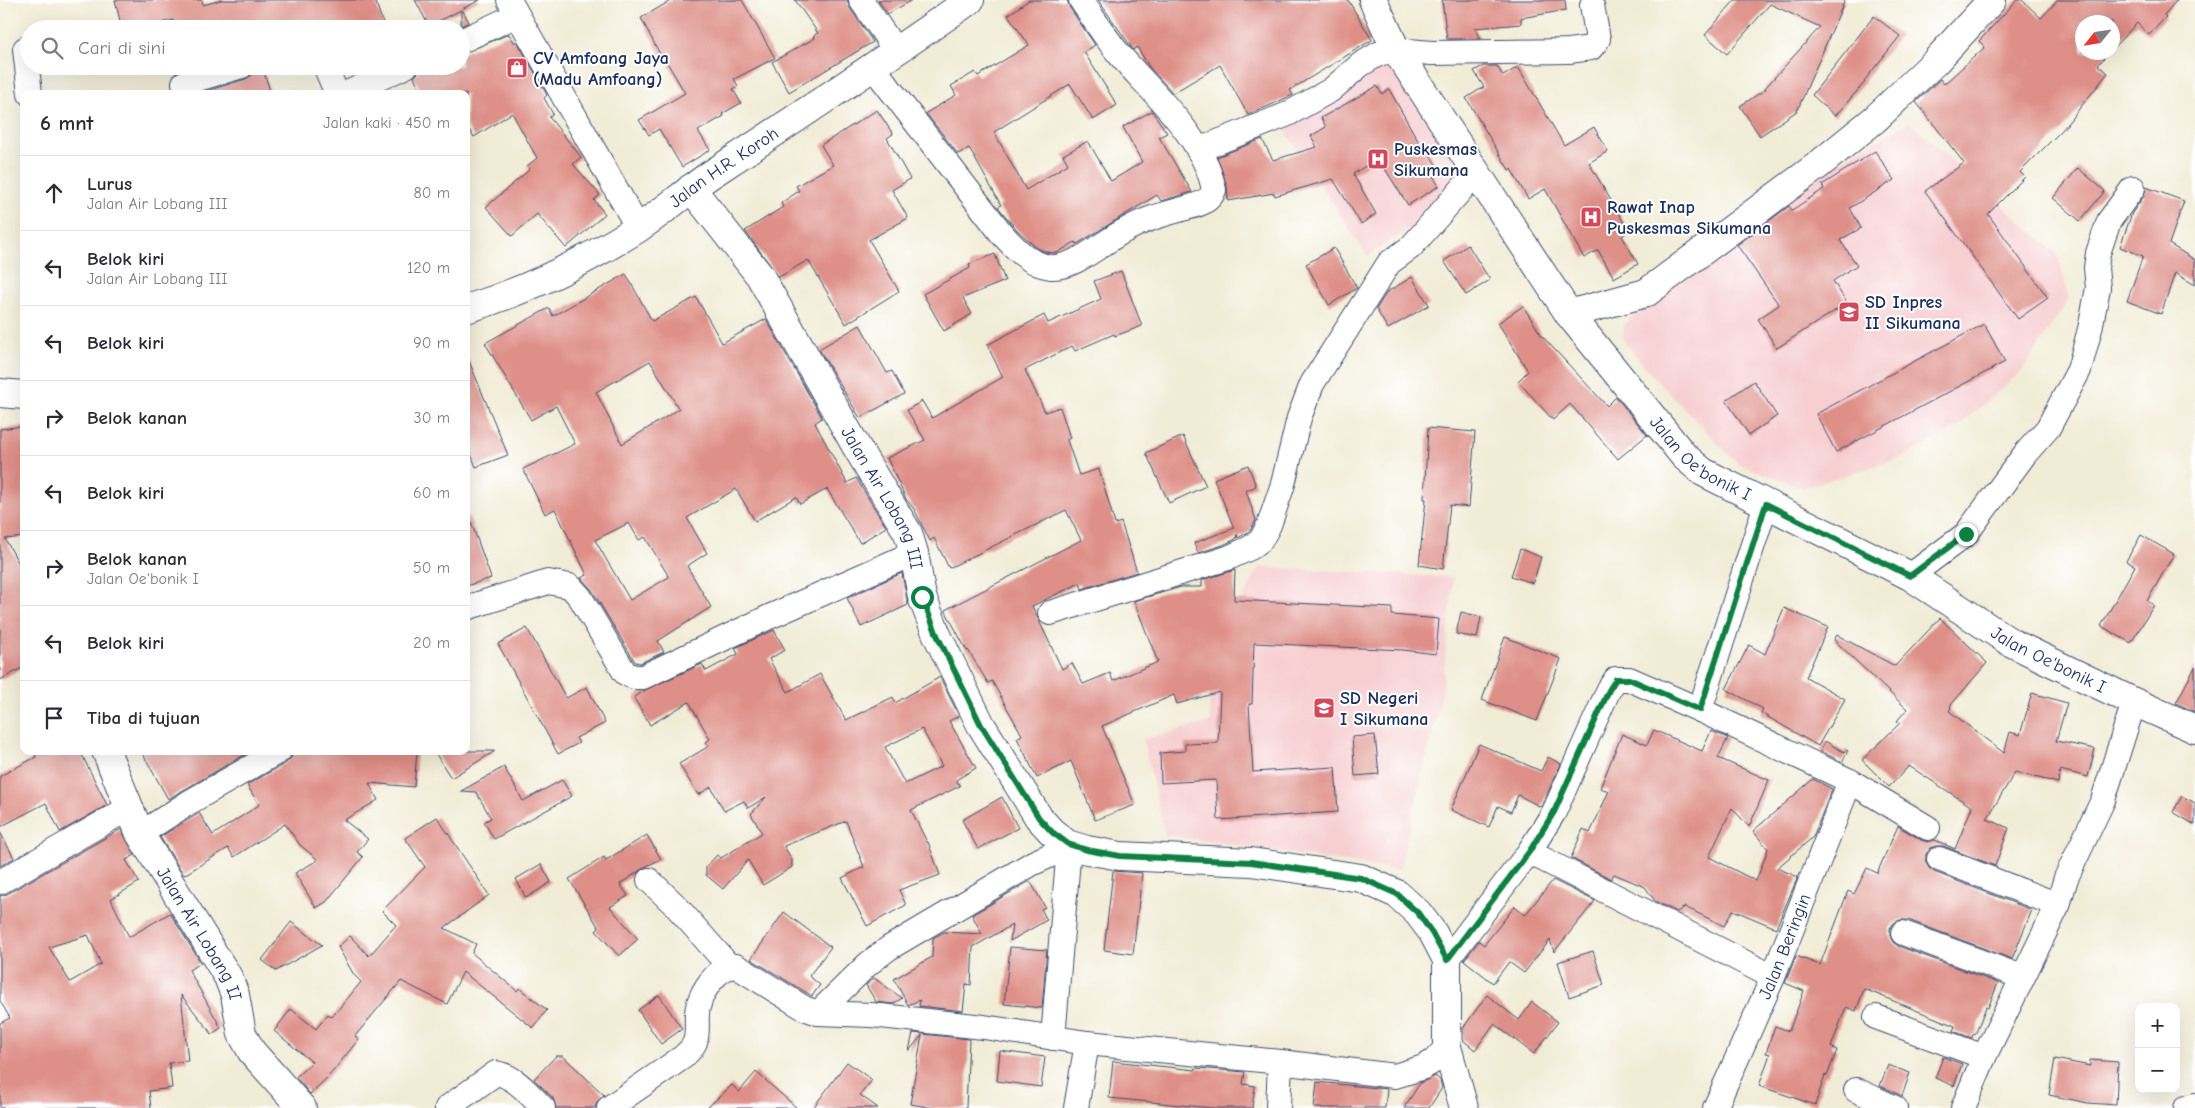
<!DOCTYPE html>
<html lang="id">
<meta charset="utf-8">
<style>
body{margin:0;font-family:"Comic Neue",sans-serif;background:#f2f2f3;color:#2b2b33}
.controls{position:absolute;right:15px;bottom:15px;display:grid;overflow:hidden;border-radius:10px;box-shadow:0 5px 20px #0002}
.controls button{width:45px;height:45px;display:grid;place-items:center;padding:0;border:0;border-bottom:1px solid #e1e1e2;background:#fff;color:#2b2b33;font:25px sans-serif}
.compass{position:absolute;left:2075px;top:15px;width:45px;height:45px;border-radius:50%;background:#fff;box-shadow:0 5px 20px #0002;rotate:240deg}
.stop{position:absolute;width:15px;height:15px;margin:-11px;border:4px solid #0b8043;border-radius:50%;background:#fff}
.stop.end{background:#0b8043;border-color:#fff;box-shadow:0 1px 5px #0008}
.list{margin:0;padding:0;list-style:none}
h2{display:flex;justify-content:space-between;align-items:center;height:65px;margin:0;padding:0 20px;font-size:21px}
h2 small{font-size:16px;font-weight:400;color:#7c7c81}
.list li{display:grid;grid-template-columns:32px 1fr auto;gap:15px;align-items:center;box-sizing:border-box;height:75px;padding:0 20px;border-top:1px solid #e1e1e2}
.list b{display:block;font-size:19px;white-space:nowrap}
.list p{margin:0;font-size:16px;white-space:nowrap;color:#7c7c81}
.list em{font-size:16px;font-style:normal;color:#7c7c81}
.icon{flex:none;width:28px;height:28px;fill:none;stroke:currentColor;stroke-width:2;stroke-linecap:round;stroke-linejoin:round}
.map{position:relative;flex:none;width:2195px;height:1108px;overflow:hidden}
.search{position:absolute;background:#fff;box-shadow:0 5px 20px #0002;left:20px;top:20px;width:450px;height:55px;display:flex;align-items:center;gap:12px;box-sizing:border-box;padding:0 18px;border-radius:28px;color:#7c7c81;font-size:19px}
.panel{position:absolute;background:#fff;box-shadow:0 5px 20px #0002;left:20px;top:90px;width:450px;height:665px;border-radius:10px}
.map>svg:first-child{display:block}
</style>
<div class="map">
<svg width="2195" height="1108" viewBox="0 0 2195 1108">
<rect width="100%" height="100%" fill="#fff"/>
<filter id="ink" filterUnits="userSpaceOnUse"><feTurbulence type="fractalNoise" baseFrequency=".02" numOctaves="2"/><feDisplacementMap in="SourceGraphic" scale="10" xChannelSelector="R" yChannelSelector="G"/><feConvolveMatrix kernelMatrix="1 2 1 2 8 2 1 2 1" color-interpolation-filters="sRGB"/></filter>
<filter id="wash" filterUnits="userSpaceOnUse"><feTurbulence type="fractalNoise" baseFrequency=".0096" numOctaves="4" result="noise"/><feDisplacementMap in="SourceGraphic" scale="20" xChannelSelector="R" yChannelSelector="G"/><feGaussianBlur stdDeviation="1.12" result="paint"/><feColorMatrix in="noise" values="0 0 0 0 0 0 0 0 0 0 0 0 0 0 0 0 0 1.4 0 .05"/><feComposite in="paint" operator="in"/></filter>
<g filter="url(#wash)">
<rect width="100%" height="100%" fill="#f1ecd5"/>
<!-- built -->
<path fill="#f7cfd1" d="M1390,62L1472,188L1367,256L1285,130Z
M1909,122L2058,255L2069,299L2022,371L1961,424L1904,457L1803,488L1738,464L1647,370L1623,339L1624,325L1663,288L1845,159Z
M1260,567L1453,577L1442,694L1399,870L1165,835L1143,739L1211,722L1209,695L1243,613V597Z"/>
<g id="blocks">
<!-- building -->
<path fill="#de8f87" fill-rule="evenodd" d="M115,0H202L203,5L221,0H375L385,29H176L173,20L137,29H122Z
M415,0H480L462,9L469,22L461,26V10L429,26Z
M672,0H742L775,58L734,79L738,86L733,89L741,103L722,114L724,116L698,131L710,150L682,167L659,129L649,135L639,120L685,93L665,59L663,60L641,18Z
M795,0H847L850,8L873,42L789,92L772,62L815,38L813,36L818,33Z
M878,0H912L888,14Z
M1029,0H1067L1070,8L1095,45L1084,52L1117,105L1093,120L1070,84L994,132L1026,190L1068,164L1063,155L1088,141L1111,181L1142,162L1123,127L1152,111L1167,133L1159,137L1192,192L1161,201L1157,195L1077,244L1075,242L1057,253L1047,252L1037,248L1017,230L998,207L1001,205L969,148L958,154L926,113L956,95L951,86L975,72L978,76L1029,45L1008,15Z
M1098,0H1348L1372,40L1290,90L1293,95L1248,115L1220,65L1173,93L1150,68L1137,47L1133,50L1130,45Z
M1442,0H1565L1566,10L1521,18V24L1475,28L1481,39H1447Z
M1735,0H1845L1797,111L1760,136L1740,106L1766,89L1765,88L1820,27L1770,4L1727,54L1705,35Z
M2017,0H2022L2041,18L2058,0H2177L2164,15L2166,17L2149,35L2137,23L2112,49V22H2082V52H2109L2098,65L2108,73L2063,129L2020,172L2025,177L1988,214L2048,298L2018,319L1925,191L1964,163L1916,102L1940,79L1944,84L1985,47L1979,41Z
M1874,16L1900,36L1864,81L1865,82L1835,116L1812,95Z
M509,34L515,43L517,41L547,95L544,98L553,114L549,117L581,157L573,164L600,195L594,200L605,214L566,248L537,214L512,236L486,207L530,169L527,166L537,158L512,113L474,137L466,125V94H423L414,77L417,74L420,66H461V54Z
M255,66H262L271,94H197L246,79L252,75Z
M1483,66H1497L1503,76L1518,67L1564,145L1594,127L1608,151L1589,163L1629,231L1622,236L1638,264L1614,278L1598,250L1584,258L1545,189L1528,199L1511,169L1509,170L1466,98L1484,87L1474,71Z
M1377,86L1382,94L1389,89L1426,155L1429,153L1440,171L1433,176L1439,186L1408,205L1378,158L1353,174L1376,214L1361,224L1333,179L1275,196L1274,193L1228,201L1227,186L1217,157L1262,139L1273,160L1317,147L1311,136L1326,127L1321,118Z
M877,110L893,134L887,138L910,179L892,190L908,218L869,240L899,291L846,324L808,260L779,277L745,231L783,207L781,203L799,191L796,186L833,165L821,145Z
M1875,151L1894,180L1850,208L1861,228L1840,240L1857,265L1833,281L1847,303L1777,348L1758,319L1779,305L1737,245L1789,206L1792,210L1824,189L1822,185Z
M2078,168L2105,191L2080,221L2053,198Z
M2146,187L2184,201L2169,244L2195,260V285L2175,273L2161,314L2127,301L2143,256L2120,247L2132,213L2144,196Z
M1468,245L1490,280L1466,295L1444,261Z
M1334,248L1357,288L1329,305L1306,264Z
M995,254L1005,281L963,298L972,314L944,331L923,294L970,268L969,264Z
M1121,271L1142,326L1115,336L1114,334L1075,351L1072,346L1025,370L1045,412L1060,407L1070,438L1067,440L1079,475L1099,469L1115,524L1121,522L1137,572L1082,589L1080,583L1032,606L1062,669L1072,663L1083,684L1110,673L1113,681L1158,662L1134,601L1181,587H1202V580L1235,570L1234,600L1392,608V615L1439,619L1436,654L1403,650L1254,643L1252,704H1249L1253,772L1335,767L1338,812L1218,820L1216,780L1161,783L1160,753L1185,751V744L1218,743L1220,692L1177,704L1174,695L1102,726L1135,805L1095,820L1071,761L1037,778L1017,738L1022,735L992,681L988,683L968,650L967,651L945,610L1081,540L1066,510L949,568L934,538L930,541L914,509L906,499L887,458L925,440L907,410L922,401L932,418L1003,377L987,345L1044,315L1048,323L1101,299L1094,281Z
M626,274L652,321L696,297L722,343L766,319L822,418L815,423L847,483L856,478L886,527L860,543L827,489L800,504L796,497L755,521L736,489L687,518L707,553L687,566L711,607L658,641L664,652L640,663L635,662L592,590L581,578L587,575L555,509L545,514L523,469L575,444L556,406L531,420L485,343L549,308L553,316ZM650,361L679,409L622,444L596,392ZM629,523L639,540L645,537L669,577L630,600L595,540Z
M1412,277L1429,305L1388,329L1376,309L1387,292Z
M1523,306L1542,336L1607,406L1616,397L1647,435L1618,459L1570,404L1553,420L1518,381L1528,371L1498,323Z
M1984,324L2005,362L1836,452L1816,414Z
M860,325L887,373L892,371L904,394L860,418L819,349Z
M466,354L508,455L476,467L466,442Z
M1754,381L1777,416L1749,435L1726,400Z
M24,426V537L5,539L24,572V667L0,680V429Z
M1428,428L1475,432L1469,507L1450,505L1443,569L1419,565L1426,499H1424Z
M1183,436L1206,486L1169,503L1146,453Z
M1248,465L1256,486L1246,491L1256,520L1250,531L1238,538L1237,534L1236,539L1223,545L1198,553L1194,543L1234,528L1214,479Z
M469,516L491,578L466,586V517Z
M2141,535L2174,554L2147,601L2154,605L2131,643L2101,626L2135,566L2126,561Z
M1520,549L1541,557L1533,583L1511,576Z
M902,573L908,605L861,627L847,598Z
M1784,608L1828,627L1806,677L1845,699L1818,746L1761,713L1763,709L1726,689L1749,645L1765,654Z
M1461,612L1481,617L1477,638L1456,634Z
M1940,618L1987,663L1950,706L1951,708L1949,711L2004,753L2010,732L2020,735L2032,693L2067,703L2056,741L2095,749L2088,777L2060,770L2058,783L2015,772L1987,819L2009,828L1995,866L1943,846H1936L1931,848L1926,854V862L1929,868L1934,872L2032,910L2012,959L1908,920H1900L1894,923L1890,928V936L1893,942L1898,946L1998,983L1988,1008L1986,1007L1975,1035L1973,1034L1972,1038L1953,1031L1955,1026L1864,989L1856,1011L1846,1007L1831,1047L1837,1050L1827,1076L1825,1075L1815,1105L1759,1086L1770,1054L1766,1053L1775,1026L1789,1031L1804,991L1785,983L1796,956L1820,965L1848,891L1854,894L1867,868L1877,873L1898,826L1921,840L1928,842L1935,840L1955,849L1972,807L1909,766L1889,787L1862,760L1900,723L1897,721L1907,709L1834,640L1837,635L1895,666Z
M527,628L566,698L587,687L605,723L576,738L579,743L558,754L498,644Z
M774,630L785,650L769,659L788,692L820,674L846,720L893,697L895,703L940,677L959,716L949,721L976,768L956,780L960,786L911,810L927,842H928L940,875L899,890L906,905L867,926L842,878L864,867L846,821L784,846L792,860V867L763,885L748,860L723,889L706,875V867L717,855L721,858L762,833L751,814L766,797L748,808L744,801L724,811L711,787L698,795L679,764L709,746L706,742L710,739L689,702L650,725L634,698L645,690L702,664L706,671L738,654L735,648ZM922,729L942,766L905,784L885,747Z
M1505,637L1561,659L1537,721L1482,700Z
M2195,667V712L2176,703Z
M1654,730L1702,751L1711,731L1728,738L1718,758L1769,780L1749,827L1732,808L1709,857L1756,881L1768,849L1753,831L1813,779L1832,789L1813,837L1777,868L1798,877L1776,928L1733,910L1724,926L1685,907L1677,912L1655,901L1645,887L1614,874L1611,879L1571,858L1583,829L1590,833L1609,791L1600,788L1622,734L1647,745Z
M1375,735L1379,774L1355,776L1352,737Z
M1825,741L1844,752L1846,750L1848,751L1842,762L1820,751Z
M1479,744L1541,771L1548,757L1561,764L1541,807L1518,795L1511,812L1498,806L1489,827L1451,810Z
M34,751H80L107,805L60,832L46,803L0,827V776L36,757Z
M141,751H251L168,799Z
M293,751H417L414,787L369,783L378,800L344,820L368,839L357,852L363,857L326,902L316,908L295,873L318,860L300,845L285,824L234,857L228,848L184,875L160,837L199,813L213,835L259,805L247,785L286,763L291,758Z
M434,751H495L451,778Z
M504,767L523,801L562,780L572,796L494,839L484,822L491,818L476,792L461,791Z
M2182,796L2195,803V825L2173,812Z
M1002,797L1018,828L978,849L962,820Z
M437,817L489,895L444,928L476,944L472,953L517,991L519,988L547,1010L533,1028L463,972L447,1004L401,981L355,1036L359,1039L329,1076L310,1094L296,1077L312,1062L274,1031L291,1009L316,1029L328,1014L332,1017L361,982L354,975L338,947L350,936L369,956L396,925L382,911L425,867L405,838Z
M121,829L135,855L126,860L139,882L111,899L129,937L170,913L201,963L189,970L221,1028L212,1034L181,995L188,1061L169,1063L172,1088L149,1091L151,1108H0V1023L10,1018L0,1001V896L7,894ZM88,935L101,964L70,982L49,947Z
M0,832L14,858L0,866Z
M647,835L661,859L645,867L620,884L628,896L610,907L638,939L619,956L596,931L599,928L569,879L604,857L606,860Z
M541,864L551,882L526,898L516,879Z
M1113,871L1142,873L1133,954L1104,950Z
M1553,880L1595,901L1554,952L1550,940L1524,973L1509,962L1493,983L1464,960L1479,941L1484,945L1515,906L1525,915Z
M1030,881L1045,907L1041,909L1047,920L1010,941L1012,925L973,947L971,985L966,984L963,1011L919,1006L920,1000L908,1005L894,979L932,957L933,938L944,932L982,934L972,915Z
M784,912L831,947L809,976L820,985L812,996L751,959Z
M291,922L322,945L276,971L262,960Z
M1010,947L1047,950L1042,1008L1004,1004Z
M1593,951L1604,985L1569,997L1558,962Z
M874,978L902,998L893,1004L876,1002L866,985Z
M659,995L682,1029L661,1044L638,1010Z
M1487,995L1519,1020L1532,1002L1558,1022L1534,1054L1494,1024L1475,1050L1463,1040V1028Z
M913,1033L969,1039L966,1108H934L910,1104L922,1035L909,1051Z
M1000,1051L1045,1057L1041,1087L997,1081Z
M556,1056H563L604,1095L597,1102L595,1108H556L553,1098L534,1079Z
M1943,1057L1962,1064L1954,1086L1935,1078Z
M2055,1059L2090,1066V1060L2118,1062L2116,1105L2088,1103L2049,1095Z
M1113,1061L1195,1070L1196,1068L1245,1072L1243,1084L1255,1086L1252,1108H1212L1109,1098Z
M847,1062L872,1080L860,1095L878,1108H813Z
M1888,1065L1910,1073L1902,1096L1880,1086Z
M756,1072L797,1108H707L732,1085L739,1092Z
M1435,1076L1440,1080L1442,1088L1429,1108H1404L1420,1083Z
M1317,1082L1387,1089L1385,1108H1314Z"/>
</g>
</g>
<g filter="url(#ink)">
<use href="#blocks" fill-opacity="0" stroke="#3b4b70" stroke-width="1"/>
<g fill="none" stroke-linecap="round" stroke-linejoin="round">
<!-- minor casing -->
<g stroke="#3b4b70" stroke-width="26">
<g id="minor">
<path d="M509,0L638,228"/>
<path d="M861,0L896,51"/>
<path d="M461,41L517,15"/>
<path d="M25,49L30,94"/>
<path d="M325,66L337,94"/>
<path d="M873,67L1002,234C1015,248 1030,265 1051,267C1075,269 1105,240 1126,230C1143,220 1161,215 1179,210C1192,206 1210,204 1214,190C1204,137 1152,93 1119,54C1105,37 1093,18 1081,0"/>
<path d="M184,83L242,66"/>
<path d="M345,94L406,66"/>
<path d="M1198,150L1288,114L1331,90L1360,65L1378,54L1396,50L1432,53L1569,51L1591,48L1598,39L1592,5"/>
<path d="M1910,576L1966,534L2025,454L2048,428L2079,370L2090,329L2098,288L2096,268L2098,253L2109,221L2133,188"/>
<path d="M466,608L548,582L570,586L580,597L625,673L634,677H643L769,617L914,553"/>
<path d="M1050,613L1228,558L1250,548L1261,540L1269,525L1283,484L1299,418L1312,384L1389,263L1411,247L1475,174"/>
<path d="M1700,710L1850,781L1928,828"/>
<path d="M140,834L188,803L279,751"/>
<path d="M1529,852L1773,977"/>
<path d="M1939,859L2058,905"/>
<path d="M649,880L676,906L729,966"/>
<path d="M0,882L129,808"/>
<path d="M1903,933L2022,977"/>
<path d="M1447,960L1529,852L1554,812L1609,689L1616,679H1629L1700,710L1766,504"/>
<path d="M818,1013L868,964L889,948L1033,863L1069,847"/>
<path d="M1876,1017L1984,1057"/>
<path d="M1053,1038L1069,847L1067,844"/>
<path d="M1856,1090L1895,1108"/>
<path d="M447,1108L496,1073C515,1076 530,1095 543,1108"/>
<path d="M609,1108L683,1057C687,1053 693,1048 695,1042C699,1031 695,1018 698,1007C702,990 718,966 736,966L804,1008L818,1013L871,1015L984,1027L1087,1043L1280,1062L1395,1076L1424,1067L1434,1061L1447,1047"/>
<path d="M1076,1108L1087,1043"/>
<path d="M1278,1108L1280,1062"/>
<path id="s1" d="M1715,1108L1773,977L1850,781"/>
<path d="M1963,1108L1984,1057L2058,905L2066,878L2103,800L2134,702"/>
<path d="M2186,1108L2195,1105"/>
</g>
</g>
<!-- tertiary casing -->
<g stroke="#3b4b70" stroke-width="30">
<g id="tertiary">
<path id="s2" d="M1373,0L1396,50L1569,314L1684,456L1703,472L1910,576L2010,642L2134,702L2195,729"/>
<path id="s3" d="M691,188L760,276L856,446L908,533L914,553L922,597L937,635L981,725L1039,818L1052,832L1067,844L1087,850L1120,856L1251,862L1361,878L1397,894L1418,913L1433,933L1447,960V1047L1464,1108"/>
<path d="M1569,314L1646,293L1817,166L1875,119L1935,62L1992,0"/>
<path id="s4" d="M106,751L140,834L228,977L235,995L242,1034L252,1052L302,1108"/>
</g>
</g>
<!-- secondary casing -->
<g stroke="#3b4b70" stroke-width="30">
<g id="secondary">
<path id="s5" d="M466,309C526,291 584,262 637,229C662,213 685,192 710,175C797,118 884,60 970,0"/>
<path d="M0,393L24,395"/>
</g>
</g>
<!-- minor -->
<use href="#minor" stroke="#fff" stroke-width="24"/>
<!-- tertiary -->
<use href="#tertiary" stroke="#fff" stroke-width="28"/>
<!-- secondary -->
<use href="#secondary" stroke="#fff" stroke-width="28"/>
</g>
</g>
<g fill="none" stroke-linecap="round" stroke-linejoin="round" filter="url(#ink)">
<!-- route -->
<path stroke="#0b8043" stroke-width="6" d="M922,597L937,635L981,725L1039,818L1052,832L1068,844L1087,850L1120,856L1251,862L1361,878L1397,894L1418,913L1432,933L1447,960L1529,852L1554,812L1609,690L1616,679H1629L1700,710L1766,504L1910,576L1966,534"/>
</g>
<!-- icons -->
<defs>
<g id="shop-square" transform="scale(1.125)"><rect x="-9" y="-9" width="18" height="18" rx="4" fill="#d1495b" stroke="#fff"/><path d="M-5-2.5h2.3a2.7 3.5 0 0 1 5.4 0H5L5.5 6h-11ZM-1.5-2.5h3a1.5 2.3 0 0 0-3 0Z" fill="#fff"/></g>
<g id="hospital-square" transform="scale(1.125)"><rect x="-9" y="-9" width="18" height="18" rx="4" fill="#d1495b" stroke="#fff"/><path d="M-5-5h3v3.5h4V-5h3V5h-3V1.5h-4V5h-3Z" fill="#fff"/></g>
<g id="school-square" transform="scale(1.125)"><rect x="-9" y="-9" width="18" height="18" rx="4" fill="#d1495b" stroke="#fff"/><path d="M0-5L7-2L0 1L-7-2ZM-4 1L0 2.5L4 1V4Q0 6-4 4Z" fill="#fff"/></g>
</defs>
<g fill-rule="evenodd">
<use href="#shop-square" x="517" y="68"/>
<use href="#hospital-square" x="1378" y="159"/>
<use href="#hospital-square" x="1591" y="217"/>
<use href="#school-square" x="1849" y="312"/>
<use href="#school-square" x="1324" y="708"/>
</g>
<g text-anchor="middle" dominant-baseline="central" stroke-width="4" stroke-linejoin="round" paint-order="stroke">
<!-- poi labels -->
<g font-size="18" font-weight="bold" fill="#1b2f5e" stroke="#fff" text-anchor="start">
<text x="533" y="58">CV Amfoang Jaya<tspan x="533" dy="21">(Madu Amfoang)</tspan></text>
<text x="1394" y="149">Puskesmas<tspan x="1394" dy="21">Sikumana</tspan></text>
<text x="1607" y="207">Rawat Inap<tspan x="1607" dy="21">Puskesmas Sikumana</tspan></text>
<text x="1865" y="302">SD Inpres<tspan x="1865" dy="21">II Sikumana</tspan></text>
<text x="1340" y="698">SD Negeri<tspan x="1340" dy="21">I Sikumana</tspan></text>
</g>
<!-- street labels -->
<g font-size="18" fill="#1b2f5e" stroke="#fff">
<text stroke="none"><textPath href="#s5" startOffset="296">Jalan H.R. Koroh</textPath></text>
<text stroke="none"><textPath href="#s2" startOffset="568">Jalan Oe'bonik I</textPath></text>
<text stroke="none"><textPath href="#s3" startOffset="366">Jalan Air Lobang III</textPath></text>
<text stroke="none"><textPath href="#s2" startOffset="972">Jalan Oe'bonik I</textPath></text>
<text stroke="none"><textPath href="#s4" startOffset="206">Jalan Air Lobang II</textPath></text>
<text stroke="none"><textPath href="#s1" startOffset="176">Jalan Beringin</textPath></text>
</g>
</g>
</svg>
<div class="controls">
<button>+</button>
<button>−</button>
</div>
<svg class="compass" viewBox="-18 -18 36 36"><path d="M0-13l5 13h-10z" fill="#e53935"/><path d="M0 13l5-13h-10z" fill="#7c7c81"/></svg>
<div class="stop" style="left:922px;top:597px"></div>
<div class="stop end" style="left:1966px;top:534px"></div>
<div class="search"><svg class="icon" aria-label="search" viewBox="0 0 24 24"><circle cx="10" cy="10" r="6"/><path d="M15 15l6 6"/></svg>Cari di sini</div>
<section class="panel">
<h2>6 mnt<small>Jalan kaki · 450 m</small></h2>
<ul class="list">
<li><svg class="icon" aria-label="ahead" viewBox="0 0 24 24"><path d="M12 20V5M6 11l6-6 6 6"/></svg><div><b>Lurus</b><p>Jalan Air Lobang III</p></div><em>80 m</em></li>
<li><svg class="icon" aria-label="left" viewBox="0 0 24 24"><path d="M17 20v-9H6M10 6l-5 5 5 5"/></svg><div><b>Belok kiri</b><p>Jalan Air Lobang III</p></div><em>120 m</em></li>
<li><svg class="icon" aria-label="left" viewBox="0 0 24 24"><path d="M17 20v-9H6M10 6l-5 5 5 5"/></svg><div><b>Belok kiri</b></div><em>90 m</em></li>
<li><svg class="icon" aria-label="right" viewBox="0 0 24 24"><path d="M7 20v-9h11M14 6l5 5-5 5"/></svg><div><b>Belok kanan</b></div><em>30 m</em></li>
<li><svg class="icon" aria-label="left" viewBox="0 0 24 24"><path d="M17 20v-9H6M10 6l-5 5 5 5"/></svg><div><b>Belok kiri</b></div><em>60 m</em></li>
<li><svg class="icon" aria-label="right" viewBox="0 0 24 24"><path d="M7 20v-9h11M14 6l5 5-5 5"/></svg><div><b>Belok kanan</b><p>Jalan Oe'bonik I</p></div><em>50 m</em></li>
<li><svg class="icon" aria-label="left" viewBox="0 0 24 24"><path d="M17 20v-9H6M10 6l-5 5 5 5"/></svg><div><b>Belok kiri</b></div><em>20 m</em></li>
<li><svg class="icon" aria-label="arrive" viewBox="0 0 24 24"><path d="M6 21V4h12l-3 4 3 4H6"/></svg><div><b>Tiba di tujuan</b></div></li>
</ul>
</section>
</div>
